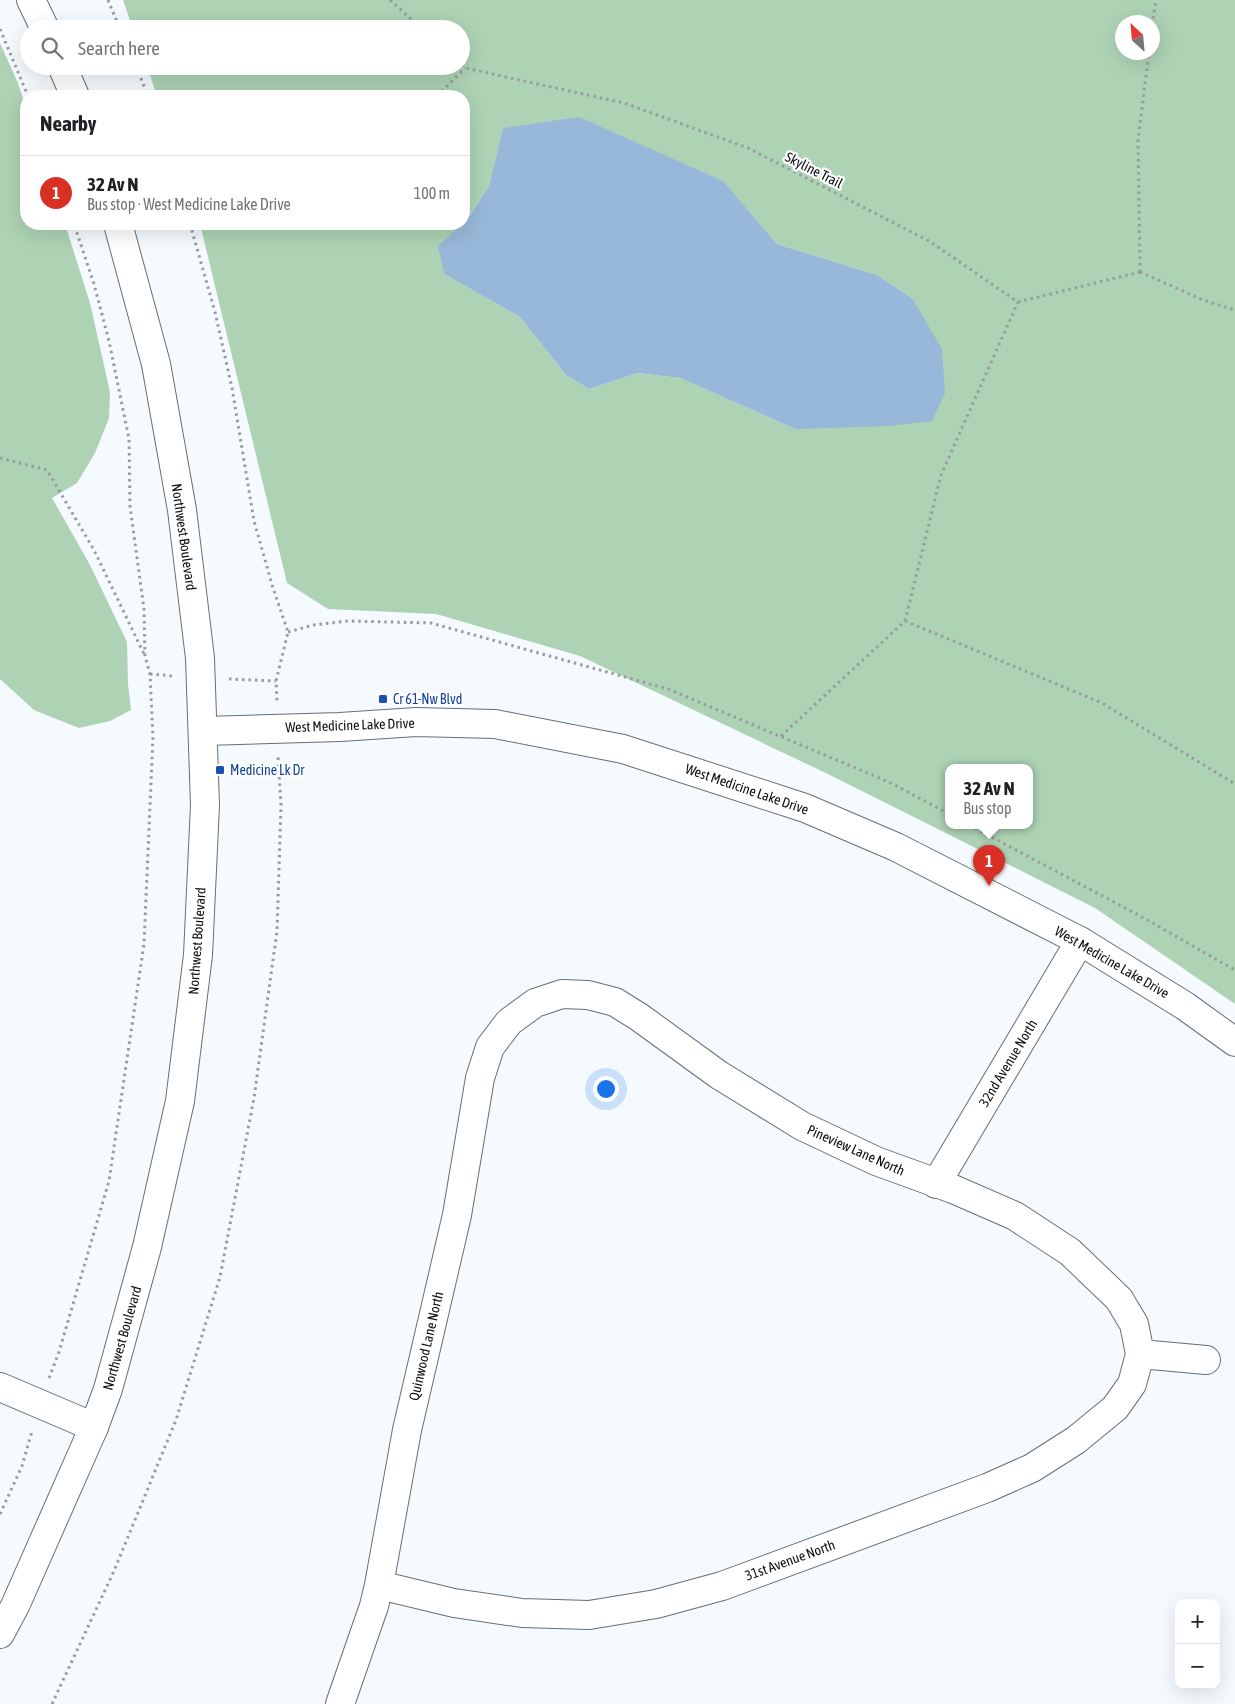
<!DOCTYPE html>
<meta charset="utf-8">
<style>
body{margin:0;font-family:"Asap Condensed",sans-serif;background:#f6f6f6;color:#202124}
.controls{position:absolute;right:15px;bottom:15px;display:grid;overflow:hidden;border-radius:10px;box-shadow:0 5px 20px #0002}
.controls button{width:45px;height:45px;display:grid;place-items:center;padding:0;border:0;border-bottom:1px solid #e0e0e0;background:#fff;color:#202124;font:25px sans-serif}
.compass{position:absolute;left:1115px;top:15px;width:45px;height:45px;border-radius:50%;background:#fff;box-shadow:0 5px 20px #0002;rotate:334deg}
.you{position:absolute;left:605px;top:1088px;width:18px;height:18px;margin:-12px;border:4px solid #fff;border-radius:50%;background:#1a73e8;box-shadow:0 0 0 8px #1a73e833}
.badge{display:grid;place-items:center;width:32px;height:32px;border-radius:50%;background:#d93025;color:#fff;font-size:16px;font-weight:700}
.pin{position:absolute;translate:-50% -41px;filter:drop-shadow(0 1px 2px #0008)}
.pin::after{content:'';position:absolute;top:26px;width:18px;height:15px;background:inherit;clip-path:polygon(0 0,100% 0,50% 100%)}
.popup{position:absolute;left:945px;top:764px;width:88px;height:65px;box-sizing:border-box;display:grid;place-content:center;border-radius:10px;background:#fff;filter:drop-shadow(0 1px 4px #0005);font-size:16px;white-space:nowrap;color:#757577}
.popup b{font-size:19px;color:#202124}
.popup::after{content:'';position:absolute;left:50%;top:100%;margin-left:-10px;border:10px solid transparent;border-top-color:#fff}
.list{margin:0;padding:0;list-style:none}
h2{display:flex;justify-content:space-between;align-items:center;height:65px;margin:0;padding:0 20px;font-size:21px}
h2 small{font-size:16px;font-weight:400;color:#757577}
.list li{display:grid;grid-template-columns:32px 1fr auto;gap:15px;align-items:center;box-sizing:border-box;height:75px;padding:0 20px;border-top:1px solid #e0e0e0}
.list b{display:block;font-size:19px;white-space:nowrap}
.list p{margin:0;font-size:16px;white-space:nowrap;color:#757577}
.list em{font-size:16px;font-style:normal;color:#757577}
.icon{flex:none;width:28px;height:28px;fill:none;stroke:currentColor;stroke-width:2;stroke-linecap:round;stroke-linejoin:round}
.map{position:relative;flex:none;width:1235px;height:1704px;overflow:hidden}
.search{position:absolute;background:#fff;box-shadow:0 5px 20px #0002;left:20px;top:20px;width:450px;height:55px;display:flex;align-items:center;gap:12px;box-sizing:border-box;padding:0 18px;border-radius:28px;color:#757577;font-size:19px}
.panel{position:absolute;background:#fff;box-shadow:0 5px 20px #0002;left:20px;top:90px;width:450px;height:140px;border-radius:20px}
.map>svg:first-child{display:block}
</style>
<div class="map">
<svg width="1235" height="1704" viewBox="0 0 1235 1704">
<rect width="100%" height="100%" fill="#f5faff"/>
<!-- forest -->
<path fill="#add2b4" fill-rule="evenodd" d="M123,0H1235V1004L1095,908L832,776L580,656L436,614L328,609L287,583L200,224H462L439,246L444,274L520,317L566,375L589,389L638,373L680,378L795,429L912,298L877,275L777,244L722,181L503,129L489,186L469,216L464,222V96H157L147,66H461V29H133ZM1122,22H1152V52H1122ZM949,767H1029V825H949Z
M0,43L18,83L26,108V224H65L90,303L110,392L109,418L95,453L77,483L52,498L90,565L127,642L128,684L131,710L110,721L79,728L34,710L0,679Z"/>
<!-- water -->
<path fill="#98b8d9" d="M579,117L723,181L777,244L877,275L912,298L942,349L945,393L932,421L890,426L795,429L680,378L638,373L589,389L566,375L520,317L444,274L438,246L462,224H464L489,186L503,128Z"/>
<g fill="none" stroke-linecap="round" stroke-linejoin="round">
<!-- street casing -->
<g stroke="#676e75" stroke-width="30">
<path id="street" d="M936,1184L1080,941
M1140,1354L1206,1360
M0,1387L94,1427
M340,1704L374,1606L379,1585L407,1430L457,1215L480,1078L490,1047L509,1022L535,1003L562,994L588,995L615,1002L639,1017L719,1075L802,1126L876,1161L953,1189L1015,1216L1070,1252L1119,1299L1134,1324L1140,1354L1132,1384L1115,1408L1076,1440L1032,1468L987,1488L722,1586L656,1604L589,1615L522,1613L454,1603L379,1585"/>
</g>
<!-- secondary casing -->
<g stroke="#676e75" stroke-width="30">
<path id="secondary" d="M31,0L45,29
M62,66L75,96
M204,731L340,727L416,722L495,724L623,749L805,808L896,847L1080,941L1185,1006L1235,1042
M0,1634L15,1606L94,1427L108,1389L147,1247L180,1101L198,955L205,805L200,658L182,510L156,364L118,224"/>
</g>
<!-- path -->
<path stroke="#989ca0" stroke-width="3" stroke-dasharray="2.5 4" stroke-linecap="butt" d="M108,0L120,29
M390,0L422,29
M1152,25L1156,0
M0,29L28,96
M461,65L465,68L624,103L748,148L929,241L1018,302L1140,272
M136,66L148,96
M437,96L465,68
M190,224L215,312L232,388L254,521L273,588L288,632L276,681L277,701
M1140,272L1138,140L1149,52
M1140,272L1203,300L1235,310
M0,458L47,470L94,550L144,654
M905,621L1102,703L1235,784
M288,632L313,625L348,621L431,623L668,689L891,783L949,814
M150,674L173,676
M229,679L276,681
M781,736L905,621L941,475L1018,302
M969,825L1142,917L1235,970
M49,1378L59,1352L109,1181L144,944L153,737L150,674L145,656L144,609L130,506L129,439L109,341L94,284L74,224
M0,1514L22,1466L32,1431
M52,1704L114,1571L176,1420L220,1277L254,1098L277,931L281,805L278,757"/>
<!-- street -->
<use href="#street" stroke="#fff" stroke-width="28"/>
<!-- secondary -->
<use href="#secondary" stroke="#fff" stroke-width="28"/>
</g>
<!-- markers -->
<g fill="#1a4fb4" stroke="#fff" stroke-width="2">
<rect x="378" y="694" width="10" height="10" rx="2.5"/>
<rect x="215" y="765" width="10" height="10" rx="2.5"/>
</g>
<g text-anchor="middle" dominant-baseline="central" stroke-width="4.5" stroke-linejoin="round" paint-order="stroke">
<!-- street labels -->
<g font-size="14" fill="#0d1012" stroke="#fff">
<text transform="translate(814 170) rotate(27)">Skyline Trail</text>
<text transform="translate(184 537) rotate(82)">Northwest Boulevard</text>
<text transform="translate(350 725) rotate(-2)">West Medicine Lake Drive</text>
<text transform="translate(747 789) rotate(19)">West Medicine Lake Drive</text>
<text transform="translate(197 941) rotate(-86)">Northwest Boulevard</text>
<text transform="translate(1112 962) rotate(30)">West Medicine Lake Drive</text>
<text transform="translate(1008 1063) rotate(-59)">32nd Avenue North</text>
<text transform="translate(856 1150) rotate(24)">Pineview Lane North</text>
<text transform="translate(122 1338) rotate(-74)">Northwest Boulevard</text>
<text transform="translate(426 1346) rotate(-77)">Quinwood Lane North</text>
<text transform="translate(790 1560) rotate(-20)">31st Avenue North</text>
</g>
<!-- transit labels -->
<g font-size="14" fill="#164399" stroke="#fff" text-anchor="start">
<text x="393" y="699">Cr 61-Nw Blvd</text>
<text x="230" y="770">Medicine Lk Dr</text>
</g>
</g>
</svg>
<div class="controls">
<button>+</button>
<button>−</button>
</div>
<svg class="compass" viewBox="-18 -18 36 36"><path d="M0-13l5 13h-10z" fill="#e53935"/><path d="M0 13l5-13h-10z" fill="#757577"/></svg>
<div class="you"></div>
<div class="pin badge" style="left:989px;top:886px">1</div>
<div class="popup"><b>32 Av N</b>Bus stop</div>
<div class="search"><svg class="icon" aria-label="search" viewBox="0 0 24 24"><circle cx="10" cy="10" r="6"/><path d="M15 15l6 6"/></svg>Search here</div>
<section class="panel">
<h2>Nearby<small></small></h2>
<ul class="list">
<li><span class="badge">1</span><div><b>32 Av N</b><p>Bus stop · West Medicine Lake Drive</p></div><em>100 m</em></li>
</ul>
</section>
</div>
